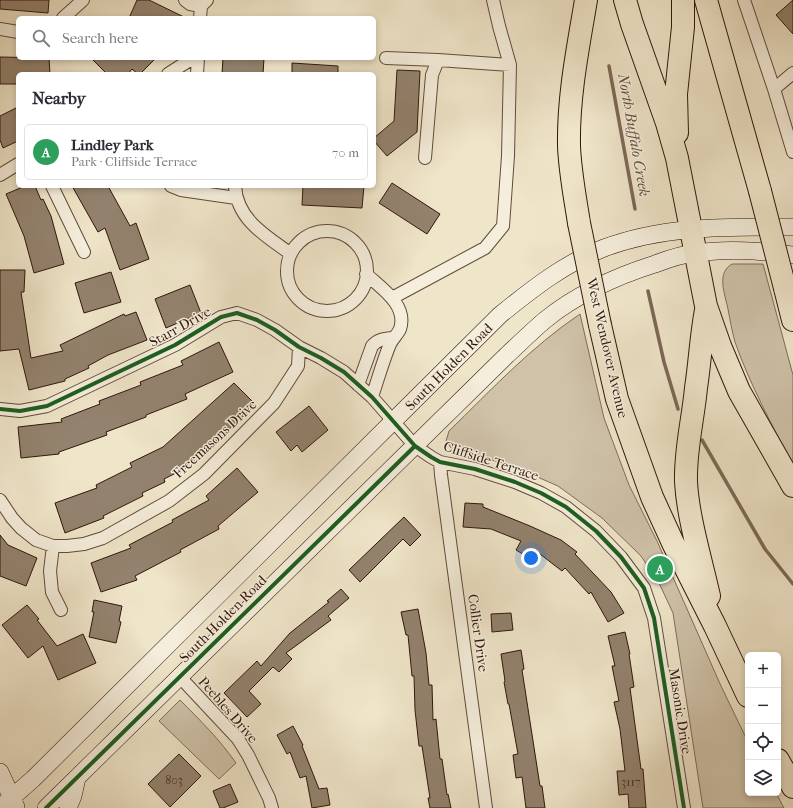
<!DOCTYPE html>
<meta charset="utf-8">
<style>
body{margin:0;font-family:"IM FELL French Canon",serif;background:#f2f2f3;color:#2b2b33}
.controls{position:absolute;right:12px;bottom:12px;display:grid;overflow:hidden;border-radius:6px;box-shadow:0 2px 6px #0003}
.controls button{width:36px;height:36px;display:grid;place-items:center;padding:0;border:0;border-bottom:1px solid #e1e1e2;background:#fff;color:#2b2b33;font:20px sans-serif}
.you{position:absolute;left:531px;top:558px;width:14px;height:14px;margin:-10px;border:3px solid #fff;border-radius:50%;background:#1a73e8;box-shadow:0 0 0 6px #1a73e833}
.badge{display:grid;place-items:center;width:26px;height:26px;border-radius:50%;background:#0f766e;color:#fff;font-size:13px;font-weight:700}
.pin{position:absolute;translate:-50% -50%;border:2px solid #fff;box-shadow:0 1px 4px #0006}
.list{margin:0;padding:0;list-style:none}
h2{display:flex;justify-content:space-between;align-items:center;height:52px;margin:0;padding:0 16px;font-size:17px}
h2 small{font-size:13px;font-weight:400;color:#7c7c81}
.list li{display:grid;grid-template-columns:26px 1fr auto;gap:12px;align-items:center;box-sizing:border-box;height:56px;margin:0 8px 8px;padding:0 8px;border:1px solid #e1e1e2;border-radius:6px}
.list b{display:block;font-size:15px;white-space:nowrap}
.list p{margin:0;font-size:13px;white-space:nowrap;color:#7c7c81}
.list em{font-size:13px;font-style:normal;color:#7c7c81}
.icon{flex:none;width:22px;height:22px;fill:none;stroke:currentColor;stroke-width:2;stroke-linecap:round;stroke-linejoin:round}
.map{position:relative;flex:none;width:793px;height:808px;overflow:hidden}
.search{position:absolute;background:#fff;box-shadow:0 2px 6px #0003;left:16px;top:16px;width:360px;height:44px;display:flex;align-items:center;gap:10px;box-sizing:border-box;padding:0 14px;border-radius:6px;color:#7c7c81;font-size:15px}
.panel{position:absolute;background:#fff;box-shadow:0 2px 6px #0003;left:16px;top:72px;width:360px;height:116px;border-radius:6px}
.map>svg:first-child{display:block}
</style>
<div class="map">
<svg width="793" height="808" viewBox="0 0 793 808">
<rect width="100%" height="100%" fill="#efe5c9"/>
<filter id="stains"><feTurbulence type="fractalNoise" baseFrequency=".005" numOctaves="4"/><feColorMatrix values="0 0 0 0 .2 0 0 0 0 .09 0 0 0 0 .02 0 0 0 .5 -.17"/></filter>
<radialGradient id="worn" r=".72"><stop offset=".6" stop-color="#630" stop-opacity="0"/><stop offset="1" stop-color="#630" stop-opacity=".3"/></radialGradient>
<!-- green -->
<path fill="#cfc2a9" stroke="#806c5a" d="M732,264H763L793,375V467C773,426 750,385 735,342C732,331 730,320 728,309C725,294 716,273 732,264Z
M580,314L604,418L629,485L657,541L721,686L748,742V793H776L784,808H703L673,613L659,583L641,556L602,518L558,486L510,465L452,449L446,441L449,431C491,390 531,347 580,314Z
M180,700C200,720 220,740 236,763L219,779L159,721Z"/>
<g fill="none" stroke-linecap="round" stroke-linejoin="round">
<!-- stream -->
<path stroke="#7c6857" stroke-width="3.5" d="M609,66L635,209
M648,291L664,362L678,409
M702,440L765,549L793,584"/>
</g>
<!-- building -->
<path fill="#93826e" stroke="#30160c" d="M0,0H49L48,13L0,9Z
M137,0H149L186,18H129Z
M793,0V34L776,15Z
M0,57L49,58L50,74H18V84H0Z
M91,58H156L140,74H138L132,69L128,74H107Z
M223,58H264L263,74H222Z
M292,63L338,66V74H292Z
M397,70L420,71L417,132L387,156L374,141V138L394,121Z
M18,107V141L3,148L0,140V116Z
M392,183L440,214L427,234L379,203Z
M25,186H35L41,200L43,199L51,216L64,264L34,273L24,236L6,194Z
M72,186H108L130,226L136,223L149,259L120,270L105,228L98,232Z
M303,186H364L362,208L302,205Z
M0,270H25L24,292H21L31,358L63,351L60,345L124,314L125,316L136,312L147,340L108,355L88,366L89,368L65,379V381L29,390L19,349L0,351Z
M111,272L121,302L84,313L75,283Z
M190,285L201,313L166,328L155,299Z
M219,342L233,372L185,394L187,399L146,415V417L106,432L107,435L59,452V454L21,458L18,427L62,422L61,419L100,404L99,401L141,385L140,382L183,365L181,361Z
M234,383L256,405L186,468L164,479L165,482L142,493L143,496L103,516L104,518L65,533L55,503L97,488L96,485L132,467L130,463L163,447Z
M309,406L328,430L302,452L297,445L291,451L276,432Z
M237,468L258,492L218,526L219,529L180,550L181,552L135,576L137,580L101,592L91,563L131,548L129,545L173,522L172,520L209,500L206,496Z
M465,503L483,504V507L530,526L561,540L577,552L575,554L611,592L624,613L608,622L591,592L589,594L565,568L562,571L536,551L531,559L516,550L521,541L491,529L463,527Z
M404,517L421,535L410,546L403,539L360,582L349,570Z
M0,535L8,545L37,558L26,586L0,576Z
M341,589L349,598L328,616L331,620L286,653L292,659L279,672L273,667L249,691L261,704L247,717L224,693L257,661L261,666L290,633L329,602L327,601Z
M94,600L122,606L119,621L121,622L116,643L89,637L94,612H92Z
M27,605L39,619L37,620L57,646L83,634L96,663L58,680L43,646L28,658L2,625Z
M418,609L426,653L429,685H432L433,720L436,719L440,759H442L447,795L448,794L451,808H430L428,798H430L422,746H419L415,710L414,676H412L408,635H406L401,612Z
M511,613L513,630L492,632L491,614Z
M625,632L630,654H629L634,687L630,688L641,769H643L646,808H629L628,794L619,795L617,771H625L620,729L614,702L619,701L612,666H615L608,636Z
M521,650L524,669L522,670L540,786H542L545,808H526L522,777L516,778L513,755L518,754L509,704H508L504,682L505,681L501,654Z
M293,726L303,745L302,746L319,789L327,788L330,805L312,808L306,776L300,778L290,752L287,754L277,735Z
M179,754L201,776L170,807L148,784Z
M230,784L238,802L223,808H220L213,791Z"/>
<g fill="none" stroke-linecap="round" stroke-linejoin="round">
<!-- street casing -->
<g stroke="#604a3b" stroke-width="14">
<path id="street" d="M185,0L190,4L201,6
M744,0L774,89L793,152
M63,18L83,0
M200,18L201,6L207,0
M0,29L18,32
M386,58L438,60
M168,74L193,58
M197,74L198,58
M774,89L793,73
M425,158L432,75L438,60L510,65
M0,175L18,164
M52,186L84,252
M171,186L181,190L236,198
M235,186C237,220 266,236 291,254
M287 271a40 40 0 1 1 80 0a40 40 0 1 1-80 0Z
M366,274C381,288 408,305 400,329C398,334 393,338 390,344C383,361 378,379 372,397
M392,298L485,248L503,226L508,156L510,65L499,26L493,0
M358,385L372,346C378,339 384,339 392,338
M0,409L20,411L47,406L175,345L221,317L237,313L257,320L275,330L299,347L321,358L344,372L372,397L415,446L431,457L440,462L475,469L515,482L541,493L566,507L596,531L621,557L644,588L654,618L684,808
M440,462L441,475L486,808
M0,500L12,518L21,528L36,540L53,546H67L84,544L103,538L169,501L204,474L274,403L298,366L299,347
M53,546L50,571L52,592L61,610
M180,677L238,739L248,755L269,798L272,808"/>
</g>
<!-- secondary casing -->
<g stroke="#30160c" stroke-width="18">
<path id="secondary" d="M0,772L16,807
M0,808L33,779L500,315C532,289 565,263 604,248C665,225 729,227 793,227
M46,808L507,355C520,343 532,331 545,320C577,294 617,276 655,264C668,259 682,254 696,253C728,248 761,251 793,255
M68,808L73,796L77,778"/>
</g>
<!-- highway casing -->
<g stroke="#30160c" stroke-width="24">
<path id="highway" d="M625,0L632,24L667,123L677,158L706,306L720,346L739,391L793,486
M706,0L760,191
M677,133L676,94L683,27V0
M579,223C575,197 570,172 569,146C568,97 578,48 586,0
M785,288L793,320
M706,310C701,336 700,362 696,388C693,420 685,450 686,482C688,518 701,560 709,596
M600,325L617,399L652,497L673,543L715,626L748,696
M778,760L793,787"/>
</g>
<!-- street -->
<use href="#street" stroke="#f5eedc" stroke-width="12"/>
<!-- secondary -->
<use href="#secondary" stroke="#f5eedc" stroke-width="17"/>
<!-- highway -->
<use href="#highway" stroke="#efe5c9" stroke-width="22"/>
<!-- highway-bridge casing -->
<g stroke="#30160c" stroke-width="24" stroke-linecap="butt">
<path id="highway-bridge" d="M760,191L785,288
M579,223L600,325"/>
</g>
<!-- highway-bridge -->
<use href="#highway-bridge" stroke="#efe5c9" stroke-width="22"/>
<!-- cycleway casing -->
<g stroke="#f5eedc" stroke-width="6">
<path id="cycleway" d="M0,409L20,411L47,406L175,345L221,317L237,313L257,320L275,330L299,347L321,358L344,372L372,397L415,446L431,457L440,462L475,469L515,482L541,493L566,507L596,531L621,557L644,588L654,618L684,808
M46,808L415,446"/>
</g>
<!-- cycleway -->
<use href="#cycleway" stroke="#1b5e20" stroke-width="4"/>
</g>
<g text-anchor="middle" dominant-baseline="central" stroke-width="3" stroke-linejoin="round" paint-order="stroke">
<!-- number labels -->
<g font-size="12" fill="#493124">
<text x="174" y="780">803</text>
<text x="631" y="782">3117</text>
</g>
<!-- street labels -->
<g font-size="14" fill="#30160c" stroke="#f5eedc">
<text transform="translate(180 327) rotate(-29)">Starr Drive</text>
<text transform="translate(607 348) rotate(77)">West Wendover Avenue</text>
<text transform="translate(449 367) rotate(-45)">South Holden Road</text>
<text transform="translate(215 439) rotate(-43)">Freemasons Drive</text>
<text transform="translate(491 461) rotate(18)">Cliffside Terrace</text>
<text transform="translate(223 619) rotate(-45)">South Holden Road</text>
<text transform="translate(478 633) rotate(82)">Collier Drive</text>
<text transform="translate(228 710) rotate(49)">Peebles Drive</text>
<text transform="translate(680 711) rotate(81)">Masonic Drive</text>
</g>
<!-- water labels -->
<g font-size="15" font-style="italic" fill="#624d3e" stroke="#f5eedc">
<text transform="translate(634 135) rotate(80)">North Buffalo Creek</text>
</g>
</g>
<rect width="100%" height="100%" filter="url(#stains)"/>
<rect width="100%" height="100%" fill="url(#worn)"/>
</svg>
<div class="controls">
<button>+</button>
<button>−</button>
<button><svg class="icon" aria-label="locate" viewBox="0 0 24 24"><circle cx="12" cy="12" r="6"/><path d="M12 2v4M12 18v4M2 12h4M18 12h4"/></svg></button>
<button><svg class="icon" aria-label="layers" viewBox="0 0 24 24"><path d="M12 4l9 5-9 5-9-5zM3 14l9 5 9-5"/></svg></button>
</div>
<div class="you"></div>
<div class="pin badge" style="left:660px;top:569px;background:#2e9e5b">A</div>
<div class="search"><svg class="icon" aria-label="search" viewBox="0 0 24 24"><circle cx="10" cy="10" r="6"/><path d="M15 15l6 6"/></svg>Search here</div>
<section class="panel">
<h2>Nearby<small></small></h2>
<ul class="list">
<li><span class="badge" style="background:#2e9e5b">A</span><div><b>Lindley Park</b><p>Park · Cliffside Terrace</p></div><em>70 m</em></li>
</ul>
</section>
</div>
